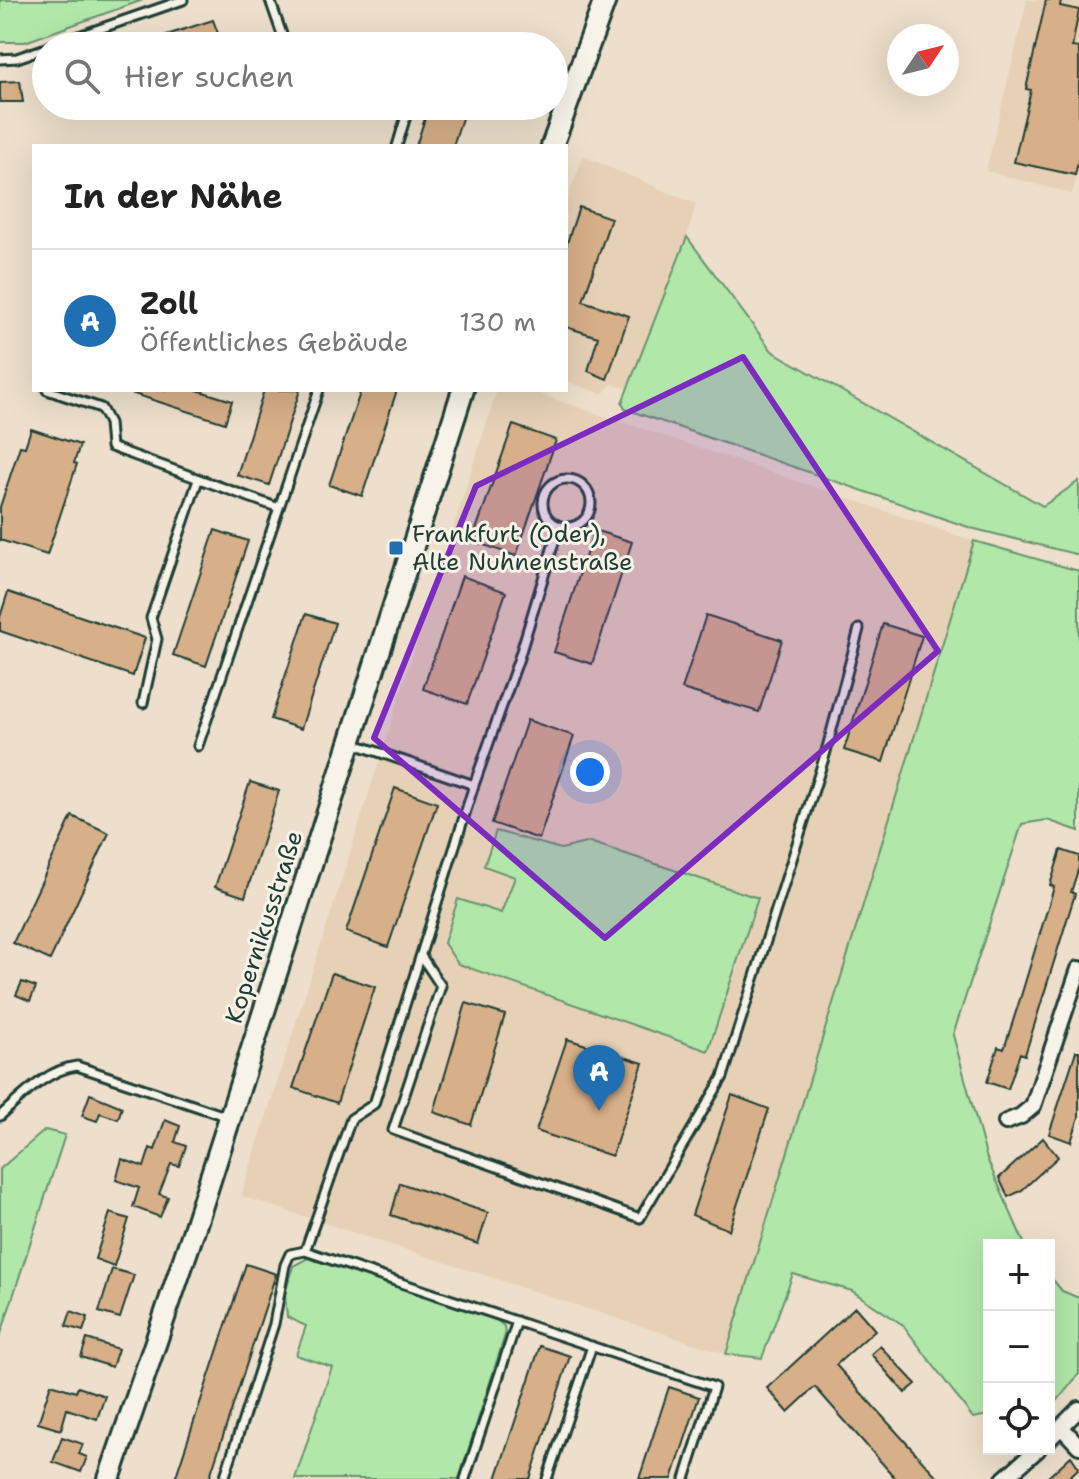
<!DOCTYPE html>
<html lang="de">
<meta charset="utf-8">
<style>
body{margin:0;font-family:"Shantell Sans",sans-serif;background:#f2f2f2;color:#222}
.controls{position:absolute;right:24px;bottom:24px;display:grid;overflow:hidden;border-radius:0px;box-shadow:0 8px 32px #0002}
.controls button{width:72px;height:72px;display:grid;place-items:center;padding:0;border:0;border-bottom:2px solid #e0e0e0;background:#fff;color:#222;font:40px sans-serif}
.compass{position:absolute;left:887px;top:24px;width:72px;height:72px;border-radius:50%;background:#fff;box-shadow:0 8px 32px #0002;rotate:55deg}
.you{position:absolute;left:590px;top:772px;width:28px;height:28px;margin:-20px;border:6px solid #fff;border-radius:50%;background:#1a73e8;box-shadow:0 0 0 12px #1a73e833}
.badge{display:grid;place-items:center;width:52px;height:52px;border-radius:50%;background:#1f6fb2;color:#fff;font-size:26px;font-weight:700}
.pin{position:absolute;translate:-50% -66px;filter:drop-shadow(0 2px 4px #0008)}
.pin::after{content:'';position:absolute;top:42px;width:28px;height:24px;background:inherit;clip-path:polygon(0 0,100% 0,50% 100%)}
.list{margin:0;padding:0;list-style:none}
h2{display:flex;justify-content:space-between;align-items:center;height:104px;margin:0;padding:0 32px;font-size:34px}
h2 small{font-size:26px;font-weight:400;color:#767676}
.list li{display:grid;grid-template-columns:52px 1fr auto;gap:24px;align-items:center;box-sizing:border-box;height:144px;padding:0 32px;border-top:2px solid #e0e0e0}
.list b{display:block;font-size:30px;white-space:nowrap}
.list p{margin:0;font-size:26px;white-space:nowrap;color:#767676}
.list em{font-size:26px;font-style:normal;color:#767676}
.icon{flex:none;width:44px;height:44px;fill:none;stroke:currentColor;stroke-width:2;stroke-linecap:round;stroke-linejoin:round}
.map{position:relative;flex:none;width:1079px;height:1479px;overflow:hidden}
.search{position:absolute;background:#fff;box-shadow:0 8px 32px #0002;left:32px;top:32px;width:536px;height:88px;display:flex;align-items:center;gap:20px;box-sizing:border-box;padding:0 28px;border-radius:44px;color:#767676;font-size:30px}
.panel{position:absolute;background:#fff;box-shadow:0 8px 32px #0002;left:32px;top:144px;width:536px;height:248px;border-radius:0px}
.map>svg:first-child{display:block}
</style>
<div class="map">
<svg width="1079" height="1479" viewBox="0 0 1079 1479">
<rect width="100%" height="100%" fill="#eddfcb"/>
<filter id="ink" filterUnits="userSpaceOnUse"><feTurbulence type="fractalNoise" baseFrequency=".0125" numOctaves="2"/><feDisplacementMap in="SourceGraphic" scale="16" xChannelSelector="R" yChannelSelector="G"/><feConvolveMatrix kernelMatrix="1 2 1 2 8 2 1 2 1" color-interpolation-filters="sRGB"/></filter>
<g filter="url(#ink)">
<!-- built -->
<path fill="#e6d1b7" d="M1027,0H1079V168L1072,194L986,171Z
M583,156L696,204L687,237L628,389L612,384L602,394L566,381V204Z
M497,390H527L974,541L726,1354L241,1196Z"/>
<!-- green -->
<path fill="#b1e7a9" stroke="#68926e" stroke-width="2" d="M0,0H143L25,42H0Z
M687,237L772,351L1043,506L1079,481V555L971,528L625,409L622,403Z
M974,541L1079,571V831L1047,820L1022,824L953,1035L987,1159L1025,1245H989V1415L973,1418L903,1325L852,1291L793,1274L762,1358L726,1354Z
M496,831L561,849L590,842L758,898L708,1051L458,964L444,943L458,899L501,913L515,877L484,866Z
M45,1130L65,1135L0,1337V1169Z
M308,1258L495,1319L504,1326L505,1335L459,1479H295L332,1367L296,1355L306,1326L287,1317L285,1294L293,1266Z
M1049,1275L1062,1291L1079,1298V1374L1049,1411Z"/>
<!-- building -->
<path fill="#d7af88" stroke="#1f3d34" stroke-width="2" d="M1046,0H1061L1060,6L1079,10L1072,47L1079,48V158L1075,175L1014,162L1031,90L1026,89Z
M213,20L221,41L205,46H143L142,43Z
M20,81L23,102H0V82Z
M429,106H456L465,109L453,146H416Z
M579,207L611,218L583,301L629,316L607,379L588,371L598,337L566,327V246Z
M131,390H197L232,401L225,423L131,393Z
M264,390H300L269,485L237,475Z
M361,390H397L362,496L329,485Z
M513,425L556,440L516,556L472,541Z
M31,429L80,445L74,463L77,464L47,555L0,540V507L20,446L25,447Z
M215,530L248,541L206,666L173,655Z
M594,530L632,542L592,664L554,652Z
M462,576L506,592L467,704L423,689Z
M8,592L145,638L133,676L0,631V617Z
M306,614L335,623L301,729L271,719Z
M706,615L782,640L759,712L682,689Z
M883,624L922,636L883,762L844,750Z
M527,720L574,736L539,839L492,823Z
M250,782L279,791L245,897L215,887Z
M395,788L437,803L388,947L346,932Z
M72,816L109,833L50,960L13,943Z
M1061,850L1079,856V867L1071,892L1075,894L1025,1055L1020,1053L1008,1089L987,1082L998,1047L1004,1049L1021,996L1054,887L1050,885Z
M332,973L375,987L337,1103L293,1088Z
M22,982L36,987L30,1001L16,995Z
M466,1003L505,1015L471,1125L434,1112Z
M567,1039L643,1063L612,1156L536,1131Z
M1076,1051H1079V1117L1071,1142L1049,1134Z
M90,1094L122,1107L118,1119L100,1113L97,1121L82,1116Z
M732,1095L769,1109L729,1230L692,1215Z
M165,1120L180,1126L175,1142L186,1146L179,1166L171,1164L159,1194L168,1197L160,1217L133,1207L139,1188L116,1180L122,1159L144,1167L150,1148L155,1150Z
M1043,1138L1058,1157L1021,1191L1008,1197L999,1178Z
M400,1183L488,1213L478,1244L391,1215Z
M110,1213L129,1219L114,1266L95,1259Z
M246,1264L276,1274L211,1473L209,1479H175Z
M112,1269L134,1275L120,1318L99,1312Z
M855,1307L875,1330L836,1365L939,1479H896L815,1387L788,1412L767,1388Z
M71,1311L88,1317L83,1331L66,1326Z
M87,1339L118,1349L112,1367L81,1357Z
M540,1346L570,1356L536,1460L530,1479H496Z
M880,1346L916,1384L905,1393L871,1354Z
M51,1384L76,1392L78,1387L105,1396L97,1419L67,1409L61,1430L38,1423Z
M669,1387L699,1397L675,1470L672,1479H639Z
M62,1437L83,1444L79,1454L87,1457L81,1472L53,1462Z
M1071,1456L1079,1468L1067,1479H1046Z"/>
<g fill="none" stroke-linecap="round" stroke-linejoin="round">
<!-- lane casing -->
<g stroke="#1f3d34" stroke-width="13">
<path id="lane" d="M270,0L286,46
M50,46L183,0
M0,59L17,58L46,48
M397,146L409,106
M47,390L101,408L109,423L111,447L279,508
M543 503a24 24 0 1 1 48 0a24 24 0 1 1-48 0Z
M143,703L157,639L151,618L198,480
M352,743L474,785
M198,746L319,390
M421,956L441,986L393,1130L640,1218L723,1077L825,755L859,629
M0,1116C23,1096 46,1070 77,1066L228,1117
M305,1251L351,1119L374,1104L474,785L519,658L559,526
M224,1479L274,1324L285,1265L290,1254L305,1251L714,1387L685,1479
M465,1479L517,1321
M547,1479L592,1346"/>
</g>
<!-- street casing -->
<g stroke="#1f3d34" stroke-width="20">
<path id="street" d="M1006,1122L1021,1116L1033,1106L1079,969
M1062,1428L1079,1446
M1049,1439L1079,1409
M1004,1479L1038,1449"/>
</g>
<!-- secondary casing -->
<g stroke="#1f3d34" stroke-width="26">
<path id="secondary" d="M552,146L605,0
M109,1479L193,1233L463,390"/>
</g>
<!-- lane -->
<use href="#lane" stroke="#f7f3e8" stroke-width="7"/>
<!-- street -->
<use href="#street" stroke="#f7f3e8" stroke-width="14"/>
<!-- secondary -->
<use href="#secondary" stroke="#f7f3e8" stroke-width="20"/>
</g>
</g>
<!-- marked area -->
<path fill="#7b2cbf" fill-opacity="0.2" stroke="#7b2cbf" stroke-width="6" stroke-linejoin="round" d="M743,357L938,651L605,938L374,738L476,486Z"/>
<!-- markers -->
<rect fill="#1f6fb2" stroke="#f7f3e8" stroke-width="3" x="388" y="540" width="16" height="16" rx="4"/>
<g text-anchor="middle" dominant-baseline="central" stroke-width="6" stroke-linejoin="round" paint-order="stroke">
<!-- poi labels -->
<g font-size="24" fill="#1f3d34" stroke="#f7f3e8" text-anchor="start">
<text x="412" y="534">Frankfurt (Oder),<tspan x="412" dy="28">Alte Nuhnenstraße</tspan></text>
</g>
<!-- street labels -->
<g font-size="24" fill="#1f3d34" stroke="#f7f3e8">
<text transform="translate(264 927) rotate(-72)">Kopernikusstraße</text>
</g>
</g>
</svg>
<div class="controls">
<button>+</button>
<button>−</button>
<button><svg class="icon" aria-label="locate" viewBox="0 0 24 24"><circle cx="12" cy="12" r="6"/><path d="M12 2v4M12 18v4M2 12h4M18 12h4"/></svg></button>
</div>
<svg class="compass" viewBox="-18 -18 36 36"><path d="M0-13l5 13h-10z" fill="#e53935"/><path d="M0 13l5-13h-10z" fill="#767676"/></svg>
<div class="you"></div>
<div class="pin badge" style="left:599px;top:1111px">A</div>
<div class="search"><svg class="icon" aria-label="search" viewBox="0 0 24 24"><circle cx="10" cy="10" r="6"/><path d="M15 15l6 6"/></svg>Hier suchen</div>
<section class="panel">
<h2>In der Nähe<small></small></h2>
<ul class="list">
<li><span class="badge">A</span><div><b>Zoll</b><p>Öffentliches Gebäude</p></div><em>130 m</em></li>
</ul>
</section>
</div>
